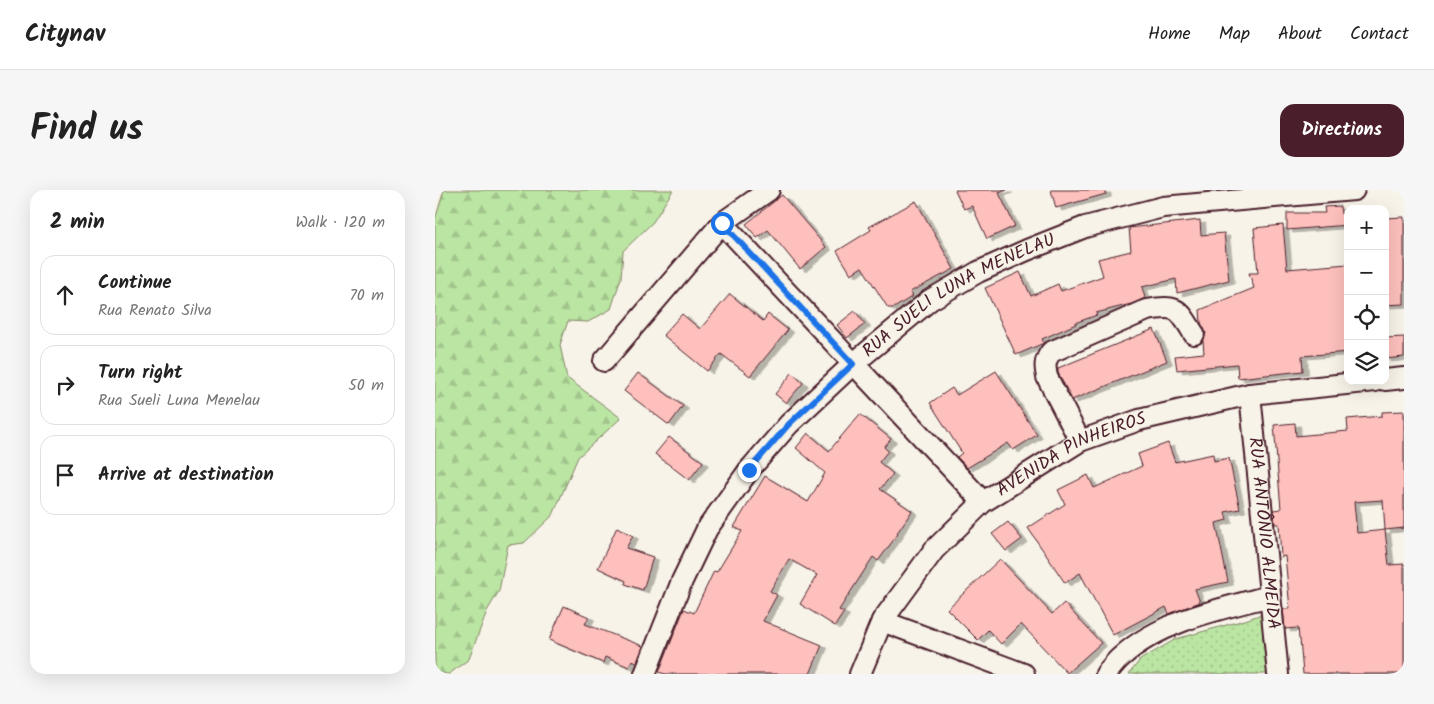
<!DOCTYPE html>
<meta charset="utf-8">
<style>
body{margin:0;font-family:Kalam,sans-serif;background:#f6f6f6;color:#222}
.controls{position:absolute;right:15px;top:15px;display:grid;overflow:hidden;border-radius:10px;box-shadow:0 5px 20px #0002}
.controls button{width:45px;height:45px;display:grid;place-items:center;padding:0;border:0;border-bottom:1px solid #e0e0e0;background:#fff;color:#222;font:25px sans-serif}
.stop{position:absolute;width:15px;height:15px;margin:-11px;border:4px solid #1a73e8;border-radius:50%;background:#fff}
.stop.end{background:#1a73e8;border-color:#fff;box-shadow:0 1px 5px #0008}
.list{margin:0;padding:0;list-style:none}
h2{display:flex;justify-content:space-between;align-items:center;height:65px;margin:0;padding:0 20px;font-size:21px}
h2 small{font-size:16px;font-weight:400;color:#767676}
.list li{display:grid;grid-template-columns:32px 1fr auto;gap:15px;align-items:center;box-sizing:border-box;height:80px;margin:0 10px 10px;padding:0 10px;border:1px solid #e0e0e0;border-radius:15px}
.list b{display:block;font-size:19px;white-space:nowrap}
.list p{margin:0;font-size:16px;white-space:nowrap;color:#767676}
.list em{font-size:16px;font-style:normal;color:#767676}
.icon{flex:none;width:28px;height:28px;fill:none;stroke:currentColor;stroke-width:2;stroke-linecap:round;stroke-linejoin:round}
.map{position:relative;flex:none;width:969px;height:484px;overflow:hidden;border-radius:15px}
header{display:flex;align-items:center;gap:30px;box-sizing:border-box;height:70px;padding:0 25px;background:#fff;border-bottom:1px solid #e0e0e0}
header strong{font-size:24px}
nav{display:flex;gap:28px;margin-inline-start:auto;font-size:18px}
.intro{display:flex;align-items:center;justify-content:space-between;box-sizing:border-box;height:120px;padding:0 30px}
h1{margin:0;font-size:35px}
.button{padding:12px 22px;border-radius:15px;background:#4a1f2b;color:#fff;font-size:18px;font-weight:700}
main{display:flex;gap:30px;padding:0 30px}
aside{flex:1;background:#fff;border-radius:15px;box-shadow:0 5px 20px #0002}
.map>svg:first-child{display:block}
</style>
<header>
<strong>Citynav</strong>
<nav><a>Home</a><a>Map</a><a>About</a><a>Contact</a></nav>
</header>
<div class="intro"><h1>Find us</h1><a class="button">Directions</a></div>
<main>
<aside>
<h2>2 min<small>Walk · 120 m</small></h2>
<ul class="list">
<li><svg class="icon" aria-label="ahead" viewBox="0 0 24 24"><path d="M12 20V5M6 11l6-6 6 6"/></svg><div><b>Continue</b><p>Rua Renato Silva</p></div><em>70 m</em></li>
<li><svg class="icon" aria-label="right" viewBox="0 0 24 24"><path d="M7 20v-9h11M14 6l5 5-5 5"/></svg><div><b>Turn right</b><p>Rua Sueli Luna Menelau</p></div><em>50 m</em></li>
<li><svg class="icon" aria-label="arrive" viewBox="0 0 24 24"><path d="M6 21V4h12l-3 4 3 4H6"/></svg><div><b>Arrive at destination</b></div></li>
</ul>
</aside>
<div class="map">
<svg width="969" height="484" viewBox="0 0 969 484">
<defs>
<pattern id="grass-dots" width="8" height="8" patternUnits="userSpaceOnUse" patternTransform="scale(1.25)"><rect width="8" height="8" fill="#bae5a2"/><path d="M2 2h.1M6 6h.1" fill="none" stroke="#a1c48c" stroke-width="1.8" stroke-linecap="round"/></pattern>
<pattern id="forest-firs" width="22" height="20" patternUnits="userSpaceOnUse" patternTransform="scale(1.25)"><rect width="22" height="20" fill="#bae5a2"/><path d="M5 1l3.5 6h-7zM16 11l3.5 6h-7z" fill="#a1c48c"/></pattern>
<filter id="shadow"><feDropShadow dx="5.5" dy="3" stdDeviation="0" flood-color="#0004"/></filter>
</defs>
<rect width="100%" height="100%" fill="#f7f3e8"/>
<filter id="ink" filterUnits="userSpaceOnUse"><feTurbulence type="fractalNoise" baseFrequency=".02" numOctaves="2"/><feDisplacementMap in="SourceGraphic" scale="10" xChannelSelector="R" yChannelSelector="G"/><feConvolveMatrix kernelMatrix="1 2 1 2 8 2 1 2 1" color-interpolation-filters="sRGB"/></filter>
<g filter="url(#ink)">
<!-- grass -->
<path fill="url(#grass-dots)" stroke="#828266" d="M835,421L840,484H694L705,470L741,449L813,429Z"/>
<!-- forest -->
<path fill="url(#forest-firs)" stroke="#828266" d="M9,0H238L218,32L188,61L186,88L176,119L153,132L133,131L125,155L132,188L186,228L143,267L118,325L89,353L73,355L64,401L52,421L34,469L14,484H0V30Z"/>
<!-- building -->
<path fill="#fdc0bc" stroke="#4a1f2b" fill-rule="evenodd" filter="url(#shadow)" d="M520,0H572L564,3L580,36L552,49L537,16L529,19Z
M616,0H670L671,4L621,18Z
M347,5L391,57L365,79L333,40L322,48L311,34Z
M481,11L519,79L475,102L478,106L459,118H453L427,77L416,84L402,61L436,40L434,37Z
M905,16L906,24H913V35L852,40V23H890L889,17Z
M969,27V114L950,115V28Z
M765,30L766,45L789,43L794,90L742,103L741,89L707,97L710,108L696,114L661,123L662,125L640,133L641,134L607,149L609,153L581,165L550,98L585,82L596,106L623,94L626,101L668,86L663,69L696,61L694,38Z
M848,35L852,79L913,74V162L867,166L868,181L803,188L802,174L742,180L740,166L769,163L768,151L771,143L766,133L765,120L819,98L814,83H823L819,38Z
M295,104L328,131L333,124L353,140L315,186L286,164L272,181L228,145L247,124L265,139Z
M420,121L430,134L412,148L402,135Z
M719,139L732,171L637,210L623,183V178Z
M969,147V167L950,169V148Z
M561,181L602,245L578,260L573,253L532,278L522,267L527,263L495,213L517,198L522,205Z
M203,183L248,216L234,235L189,201Z
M357,183L368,193L351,213L340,204Z
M969,221V338L950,340L954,375L969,374V484H868L865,449H864L863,438L850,439L848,419H855L850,366L846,367L844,334H840L838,320L846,319L839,235L860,233L861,246L913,241L912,229L947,226V222ZM948,310L950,340L922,343L919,312Z
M425,224L456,249L449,257L453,261L444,272L458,284L445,299L477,321L462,343L463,344L443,371L438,367L404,420L409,422L400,436L365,414L382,385L354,369L335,401L342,405L328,431L387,455L375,484H230L224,482L249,419L259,423L279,381L282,382L307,341L299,337L330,286L373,312L390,283L361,258L373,243L394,261Z
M234,247L268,272L254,290L220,264Z
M733,253L740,272L778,264L779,271L794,268L805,319L790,322L792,330L781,333L793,392L760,399L765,412L734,424L731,417L678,445L645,383L630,393L593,338L630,314L623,300L653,285L659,298L707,276L703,264Z
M573,332L587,349L571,361L557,344Z
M182,337L198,346L191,358L218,367L208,400L190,394L191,391L163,378Z
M565,369L617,424L629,413L666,453L632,483L586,434L566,454L553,440L543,450L512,419Z
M129,416L154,427L150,434L208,456L202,472L197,470L194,477L170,467L168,473L114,450Z"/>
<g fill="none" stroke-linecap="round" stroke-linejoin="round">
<!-- minor casing -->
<g stroke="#4a1f2b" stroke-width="24">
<g id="minor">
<path d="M287,33L548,312"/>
<path d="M169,171L287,33L334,0"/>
<path d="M950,190L969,188"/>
<path id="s1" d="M815,204L843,484"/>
<path d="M645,251L612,187C610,177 609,171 616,162L712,120C743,115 743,118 759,144"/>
<path d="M447,431L589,484"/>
<path id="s2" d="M210,484L247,391L272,339L314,280L354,234L418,174L495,110L543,82L592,60L650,37L728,17L919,0"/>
<path id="s3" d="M425,484L447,431L499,360L548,312L645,251L704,230L815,204L940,191"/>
<path d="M671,484C676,478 680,472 686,467C725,431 785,419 835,406"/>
</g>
</g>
<!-- minor -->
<use href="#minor" stroke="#f7f3e8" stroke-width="20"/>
</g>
</g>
<g fill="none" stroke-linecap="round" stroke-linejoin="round" filter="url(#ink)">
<!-- route -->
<path stroke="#1a73e8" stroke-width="6" d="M287,33L418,174L354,234L314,280"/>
</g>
<g text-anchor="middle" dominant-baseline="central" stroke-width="5" stroke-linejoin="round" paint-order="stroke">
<!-- street labels -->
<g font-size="18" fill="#4a1f2b" stroke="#f7f3e8">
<text stroke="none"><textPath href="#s2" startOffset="506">RUA SUELI LUNA MENELAU</textPath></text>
<text stroke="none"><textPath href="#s3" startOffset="315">AVENIDA PINHEIROS</textPath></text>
<text stroke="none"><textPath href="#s1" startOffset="140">RUA ANTÔNIO ALMEIDA</textPath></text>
</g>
</g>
</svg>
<div class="controls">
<button>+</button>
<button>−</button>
<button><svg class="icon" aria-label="locate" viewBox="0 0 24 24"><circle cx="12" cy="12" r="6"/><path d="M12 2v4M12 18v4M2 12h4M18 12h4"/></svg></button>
<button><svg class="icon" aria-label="layers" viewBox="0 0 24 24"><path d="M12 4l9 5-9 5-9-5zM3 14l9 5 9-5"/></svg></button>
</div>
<div class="stop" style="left:287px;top:33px"></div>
<div class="stop end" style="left:314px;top:280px"></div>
</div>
</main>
